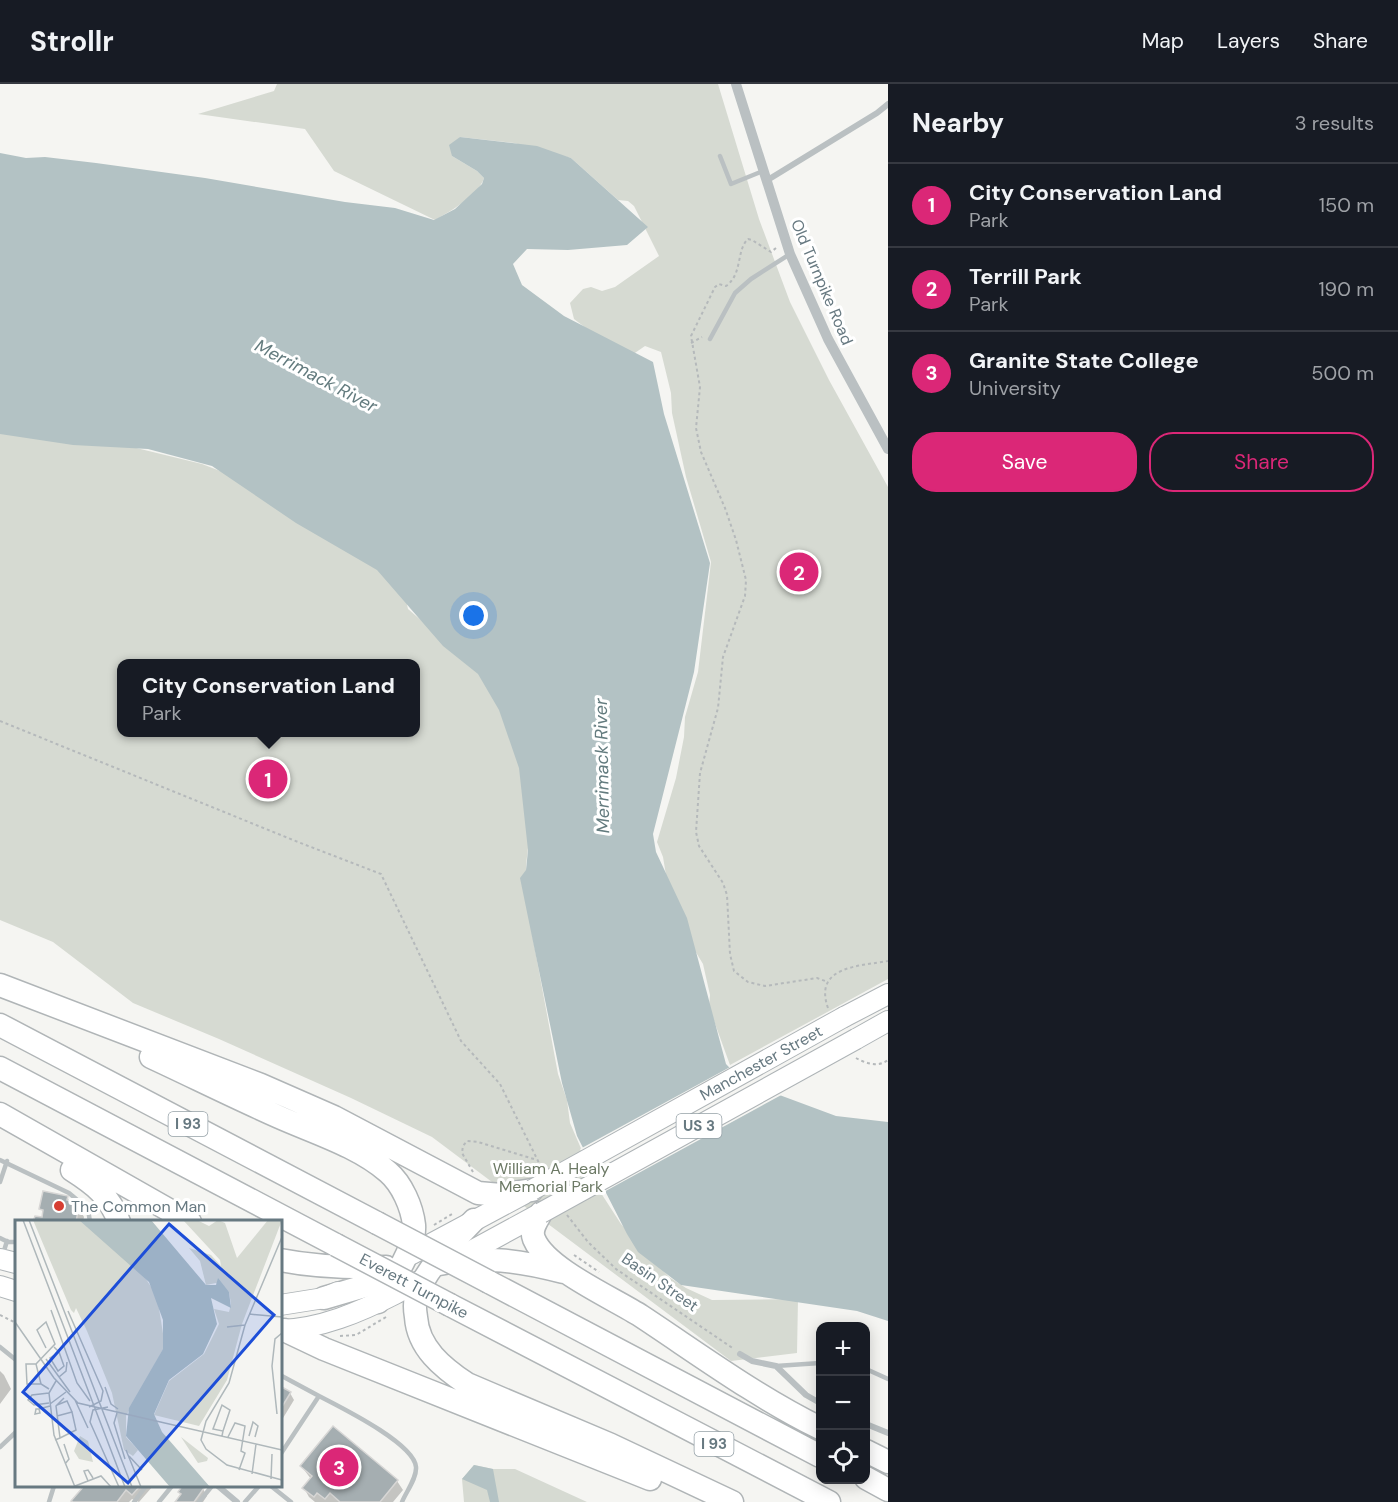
<!DOCTYPE html>
<meta charset="utf-8">
<style>
body{margin:0;font-family:"DM Sans",sans-serif;background:#242831;color:#f1f3f6}
.controls{position:absolute;right:18px;bottom:18px;display:grid;overflow:hidden;border-radius:12px;box-shadow:0 3px 15px #0003}
.controls button{width:54px;height:54px;display:grid;place-items:center;padding:0;border:0;border-bottom:2px solid #363941;background:#171b24;color:#f1f3f6;font:30px sans-serif}
.you{position:absolute;left:474px;top:532px;width:21px;height:21px;margin:-15px;border:4px solid #fff;border-radius:50%;background:#1a73e8;box-shadow:0 0 0 9px #1a73e833}
.badge{display:grid;place-items:center;width:39px;height:39px;border-radius:50%;background:#db2777;color:#fff;font-size:20px;font-weight:700}
.pin{position:absolute;translate:-50% -50%;border:3px solid #fff;box-shadow:0 2px 6px #0006}
.popup{position:absolute;left:117px;top:575px;width:303px;height:78px;box-sizing:border-box;display:grid;place-content:center;border-radius:12px;background:#171b24;filter:drop-shadow(0 2px 4px #0005);font-size:20px;white-space:nowrap;color:#9ea1a6}
.popup b{font-size:22px;color:#f1f3f6}
.popup::after{content:'';position:absolute;left:50%;top:100%;margin-left:-12px;border:12px solid transparent;border-top-color:#171b24}
.list{margin:0;padding:0;list-style:none}
h2{display:flex;justify-content:space-between;align-items:center;height:78px;margin:0;padding:0 24px;font-size:26px}
h2 small{font-size:20px;font-weight:400;color:#9ea1a6}
.list li{display:grid;grid-template-columns:39px 1fr auto;gap:18px;align-items:center;box-sizing:border-box;height:84px;padding:0 24px;border-top:2px solid #363941}
.list b{display:block;font-size:22px;white-space:nowrap}
.list p{margin:0;font-size:20px;white-space:nowrap;color:#9ea1a6}
.list em{font-size:20px;font-style:normal;color:#9ea1a6}
.actions{display:flex;gap:12px;padding:18px 24px}
.actions a{flex:1;padding:14px 0;border:2px solid #db2777;border-radius:24px;text-align:center;font-size:21px;color:#db2777}
.actions .main{background:#db2777;color:#fff}
.icon{flex:none;width:33px;height:33px;fill:none;stroke:currentColor;stroke-width:2;stroke-linecap:round;stroke-linejoin:round}
.map{position:relative;flex:none;width:888px;height:1418px;overflow:hidden}
header{display:flex;align-items:center;gap:36px;box-sizing:border-box;height:84px;padding:0 30px;background:#171b24;border-bottom:2px solid #363941}
header strong{font-size:28px}
nav{display:flex;gap:33px;margin-inline-start:auto;font-size:21px}
main{display:flex}
aside{flex:1;background:#171b24}
.map>svg:first-child{display:block}
</style>
<header>
<strong>Strollr</strong>
<nav><a>Map</a><a>Layers</a><a>Share</a></nav>
</header>
<main>
<div class="map">
<svg width="888" height="1418" viewBox="0 0 888 1418">
<rect width="100%" height="100%" fill="#f5f5f2"/>
<!-- green -->
<path fill="#d6dad2" fill-rule="evenodd" d="M277,0H718L759,135L790,218L829,296L888,403V895L730,981L709,923L710,911L703,880L694,865L684,838L683,826L668,803L663,773L657,758L676,694L684,653L685,633L698,588L711,478L686,393L672,329L671,309L661,268L645,262L629,273L603,257L574,235L570,219L583,205L591,203L602,207L615,203L659,172L634,122L628,117L618,116L571,74L514,59L460,53L452,72L477,87L484,94C479,111 449,128 435,136L334,87L305,45L198,30L274,7Z
M0,346L124,361L202,380L246,397L320,435L404,507L408,525L474,582L521,648L531,739L526,781V817L558,990L567,1016L570,1039L599,1106L621,1140L669,1193L686,1204L712,1216L798,1215L797,1269L731,1277L432,1053L351,1014L219,955L133,919L53,858L0,836ZM121,580H415V648H121Z
M474,1381L493,1385H515L587,1418H464L462,1395Z"/>
<!-- water -->
<path fill="#b3c2c4" d="M460,53L537,62L571,74L648,143L627,161L568,166L527,165L513,180L522,201L564,232L653,278L664,330L710,479L694,588L653,750L656,768L687,834L726,980L742,997L836,1032L888,1038V1237L857,1227L681,1201L638,1168L627,1150L577,1052L562,999L520,794L526,786L528,766L519,684L499,626L478,590L443,562L377,486L296,439L212,382L148,365L73,361L0,350V69L26,74L45,73L96,79L205,94L345,118L395,124L434,136L455,125L482,100L484,94L477,87L452,72L449,61Z
M474,1381L493,1385L499,1418H490L487,1406L462,1395Z"/>
<!-- pier -->
<path fill="#f5f5f2" d="M732,982L744,994L785,1009L602,1109L580,1065Z"/>
<!-- shadow -->
<path fill="#0003" d="M67,1113L70,1118L75,1119L79,1124L84,1133L83,1138H35L43,1135L44,1130L41,1125Z
M0,1287L4,1291L11,1305L0,1320Z
M280,1304L290,1309L294,1316L280,1339Z
M302,1383L397,1397L403,1406L393,1418H315L309,1413L304,1404L311,1395Z
M86,1402H153L139,1418L132,1415L129,1418H74Z
M189,1402H198L203,1405L207,1412L203,1418H176L181,1411L179,1408L187,1405Z"/>
<!-- building -->
<path fill="#a5aeb1" stroke="#d7d6d5" stroke-width="1.5" d="M43,1107L68,1112L67,1116L76,1118L75,1121L79,1122L76,1138H33L35,1132L42,1133L43,1126L39,1125Z
M280,1302L291,1308L280,1326Z
M333,1342L398,1396L380,1418H340L330,1409L325,1415L317,1409L314,1413L302,1404L312,1392L300,1382Z
M84,1402H140L132,1411L126,1406L117,1418H73L71,1417Z
M182,1402H201L204,1404L194,1418H175L181,1410L178,1408Z"/>
<g fill="none" stroke-linecap="round" stroke-linejoin="round">
<!-- primary casing -->
<g stroke="#aeb4b7" stroke-width="22">
<path id="primary" d="M844,933L888,910
M856,955L888,937
M412,1170L524,1110
M0,1175L16,1179
M451,1178L541,1129
M0,1202L16,1207
M280,1221L324,1214L338,1208
M280,1246C320,1245 360,1228 395,1210C405,1205 414,1199 424,1195"/>
</g>
<!-- motorway casing -->
<g stroke="#b0b5b7" stroke-width="25">
<path id="motorway" d="M0,901L261,1001L334,1033L478,1109L501,1111L532,1106
M0,941L377,1139
M151,973C194,993 236,1014 279,1033C315,1049 358,1062 388,1088C402,1100 412,1123 414,1141C416,1164 391,1199 378,1218
M0,984L336,1161
M0,1030L190,1138
M72,1086C94,1100 110,1112 119,1138
M541,1129C537,1137 530,1145 534,1155C546,1185 613,1214 641,1232C700,1271 757,1313 820,1344
M474,1136C455,1156 423,1187 416,1214C414,1220 415,1227 416,1233C418,1264 443,1284 467,1300L611,1361L732,1418
M280,1176C316,1183 350,1184 386,1183
M439,1180C481,1171 522,1177 563,1188
M489,1198L820,1372
M324,1214L399,1192
M450,1221L829,1418
M284,1246L324,1265L650,1395
M866,1367L888,1378
M866,1394L888,1406"/>
</g>
<!-- path -->
<path stroke="#b5b9bb" stroke-width="2" stroke-dasharray="3 3" stroke-linecap="butt" d="M776,164L771,168L752,156L748,155C736,166 743,190 726,202L719,200L715,203L691,252L700,303L696,344L701,368L725,424L736,456L746,496L745,512L723,573L718,624L700,689L696,748L699,762L723,799L727,811L730,870L734,887L748,898L765,902L817,894L828,898
M691,259L702,253
M0,637L298,758L381,790L461,957L500,1000L541,1083
M828,924C813,882 860,882 888,877
M856,974C865,979 878,984 888,976
M473,1088L462,1069L463,1062L467,1057L478,1058L537,1076
M567,1131L588,1158L616,1185L734,1265
M434,1141L452,1130
M574,1171L599,1188
M0,1231L16,1239
M340,1252L356,1251L386,1233"/>
<!-- service -->
<path stroke="#bac0c2" stroke-width="4.5" d="M720,72L731,100L763,87
M710,255L735,209L751,195L790,170
M0,1076L69,1109L88,1125L90,1138
M0,1098L7,1077
M0,1154L8,1158H16
M3,1170L7,1157
M0,1263L16,1276
M776,1282L820,1279
M866,1285L888,1295
M280,1291L319,1312L280,1371
M319,1312C340,1323 414,1359 416,1383C417,1394 406,1408 402,1418
M0,1363L16,1348
M271,1402L291,1418
M49,1418L54,1402
M134,1418L146,1402
M159,1418L172,1402
M199,1418L212,1402
M245,1418L259,1402"/>
<!-- minor -->
<path stroke="#bac0c2" stroke-width="6" d="M766,97L877,29L888,20
M740,1270L752,1277L776,1282L806,1311L820,1319
M866,1340L888,1349
M218,1402L237,1418"/>
<!-- tertiary -->
<path stroke="#bac0c2" stroke-width="10" d="M736,0L790,170L828,255L888,365"/>
<!-- primary -->
<use href="#primary" stroke="#fff" stroke-width="20"/>
<!-- motorway -->
<use href="#motorway" stroke="#fff" stroke-width="22"/>
<!-- primary-bridge casing -->
<g stroke="#aeb4b7" stroke-width="22" stroke-linecap="butt">
<path id="primary-bridge" d="M532,1106L844,933
M541,1129L856,955"/>
</g>
<!-- motorway-bridge casing -->
<g stroke="#b0b5b7" stroke-width="25" stroke-linecap="butt">
<path id="motorway-bridge" d="M377,1139L489,1198
M336,1161L450,1221"/>
</g>
<!-- primary-bridge -->
<use href="#primary-bridge" stroke="#fff" stroke-width="20"/>
<!-- motorway-bridge -->
<use href="#motorway-bridge" stroke="#fff" stroke-width="22"/>
</g>
<!-- markers -->
<circle fill="#d63e32" stroke="#fff" stroke-width="2" cx="59" cy="1122" r="6"/>
<g text-anchor="middle" dominant-baseline="central" stroke-width="6" stroke-linejoin="round" paint-order="stroke">
<!-- shield labels -->
<g fill="#fff" stroke="#95a1a7" stroke-width="1.5">
<rect x="168.5" y="1028" width="39" height="24" rx="4.5"/>
<rect x="676.5" y="1030" width="45" height="24" rx="4.5"/>
<rect x="694.5" y="1348" width="39" height="24" rx="4.5"/>
</g>
<g font-size="15" font-weight="bold" fill="#677981">
<text x="188" y="1040">I 93</text>
<text x="699" y="1042">US 3</text>
<text x="714" y="1360">I 93</text>
</g>
<!-- street labels -->
<g font-size="16" fill="#677981" stroke="#fff">
<text transform="translate(822 198) rotate(67)">Old Turnpike Road</text>
<text transform="translate(761 979) rotate(-29)">Manchester Street</text>
<text transform="translate(660 1198) rotate(35)">Basin Street</text>
<text transform="translate(414 1202) rotate(28)">Everett Turnpike</text>
</g>
<!-- park labels -->
<g font-size="16" fill="#6c7965" stroke="#fff">
<text x="551" y="1084">William A. Healy<tspan x="551" dy="18">Memorial Park</tspan></text>
</g>
<!-- poi labels -->
<g font-size="16" fill="#677981" stroke="#fff" text-anchor="start">
<text x="71" y="1122">The Common Man</text>
</g>
<!-- water labels -->
<g font-size="18" font-style="italic" fill="#637b7e" stroke="#fff">
<text transform="translate(316 292) rotate(28)">Merrimack River</text>
<text transform="translate(602 682) rotate(-91)">Merrimack River</text>
</g>
</g>
<!-- overview -->
<g transform="translate(15 1136)">
<rect width="267" height="267" fill="#f5f5f2"/>
<path d="M18,0H65L127,53L142,76L150,126L111,196V217L123,230L118,236L109,230L97,173L72,111L61,88L59,93L56,90ZM168,0H182L194,6L203,0L210,3L222,38L253,0H267L227,104L212,160L184,206L139,195L154,161L189,134L204,104L199,89L214,92L216,84L214,72L201,63L191,65L185,41L174,28L196,35L206,46L205,40ZM65,216L73,221L78,242L64,239L59,231ZM166,217L193,238L192,241L183,243Z" fill="#d6dad2"/>
<path d="M64,0H136L191,65H201L203,58L214,72L216,88L196,78L202,104L188,134L154,160L139,194L147,212L195,267H155L111,216L114,188L148,129V100L134,62Z" fill="#b3c2c4"/>
<path fill="none" stroke="#afb8bb" stroke-width="1.5" d="M8,0L110,267M14,0L117,267M267,17L230,105L214,163L191,201L186,220L191,229L212,245L267,260M36,90L62,163L75,181M53,91L88,171L86,181L74,187M234,94L267,97M0,102L39,158L63,183L267,230M212,107L230,105M39,127L44,132L49,146L43,151L35,138L44,132M31,139L55,172M21,144L40,124L31,102L22,110L31,128M44,157L51,151L52,142M41,161L34,173L39,215L60,267M26,164H12L11,144H21L26,164L34,169M90,167L96,184L103,189M34,173L17,175L13,180L19,185L34,183M60,180L73,208M35,184L51,172M42,185L52,181L57,192L42,196M93,187L78,190L75,202L104,267M24,189L25,193L20,194L21,189H24L35,186M102,193L99,203L110,239M262,194L257,146L260,119L267,113M207,216L208,211L198,209L207,185L215,190L208,211M234,216L238,202L243,206L240,217M213,217L220,203L230,206L226,231L230,233L224,250M45,218L61,210L57,192M40,220L45,218L41,186L49,178M49,224L54,239L50,244M111,230L126,267M114,236L127,250M237,254L241,224M256,259L257,234M73,261L69,251L73,250L78,258M60,266L86,256L96,267"/>
<path fill="#1d4ed8" fill-opacity="0.15" stroke="#1d4ed8" stroke-width="3" d="M154,4L259,95L113,263L8,172Z"/>
<rect width="267" height="267" fill="none" stroke="#677981" stroke-width="3"/>
</g>
</svg>
<div class="controls">
<button>+</button>
<button>−</button>
<button><svg class="icon" aria-label="locate" viewBox="0 0 24 24"><circle cx="12" cy="12" r="6"/><path d="M12 2v4M12 18v4M2 12h4M18 12h4"/></svg></button>
</div>
<div class="you"></div>
<div class="pin badge" style="left:268px;top:695px">1</div>
<div class="popup"><b>City Conservation Land</b>Park</div>
<div class="pin badge" style="left:799px;top:488px">2</div>
<div class="pin badge" style="left:339px;top:1383px">3</div>
</div>
<aside>
<h2>Nearby<small>3 results</small></h2>
<ul class="list">
<li><span class="badge">1</span><div><b>City Conservation Land</b><p>Park</p></div><em>150 m</em></li>
<li><span class="badge">2</span><div><b>Terrill Park</b><p>Park</p></div><em>190 m</em></li>
<li><span class="badge">3</span><div><b>Granite State College</b><p>University</p></div><em>500 m</em></li>
</ul>
<div class="actions"><a class="main">Save</a><a>Share</a></div>
</aside>
</main>
